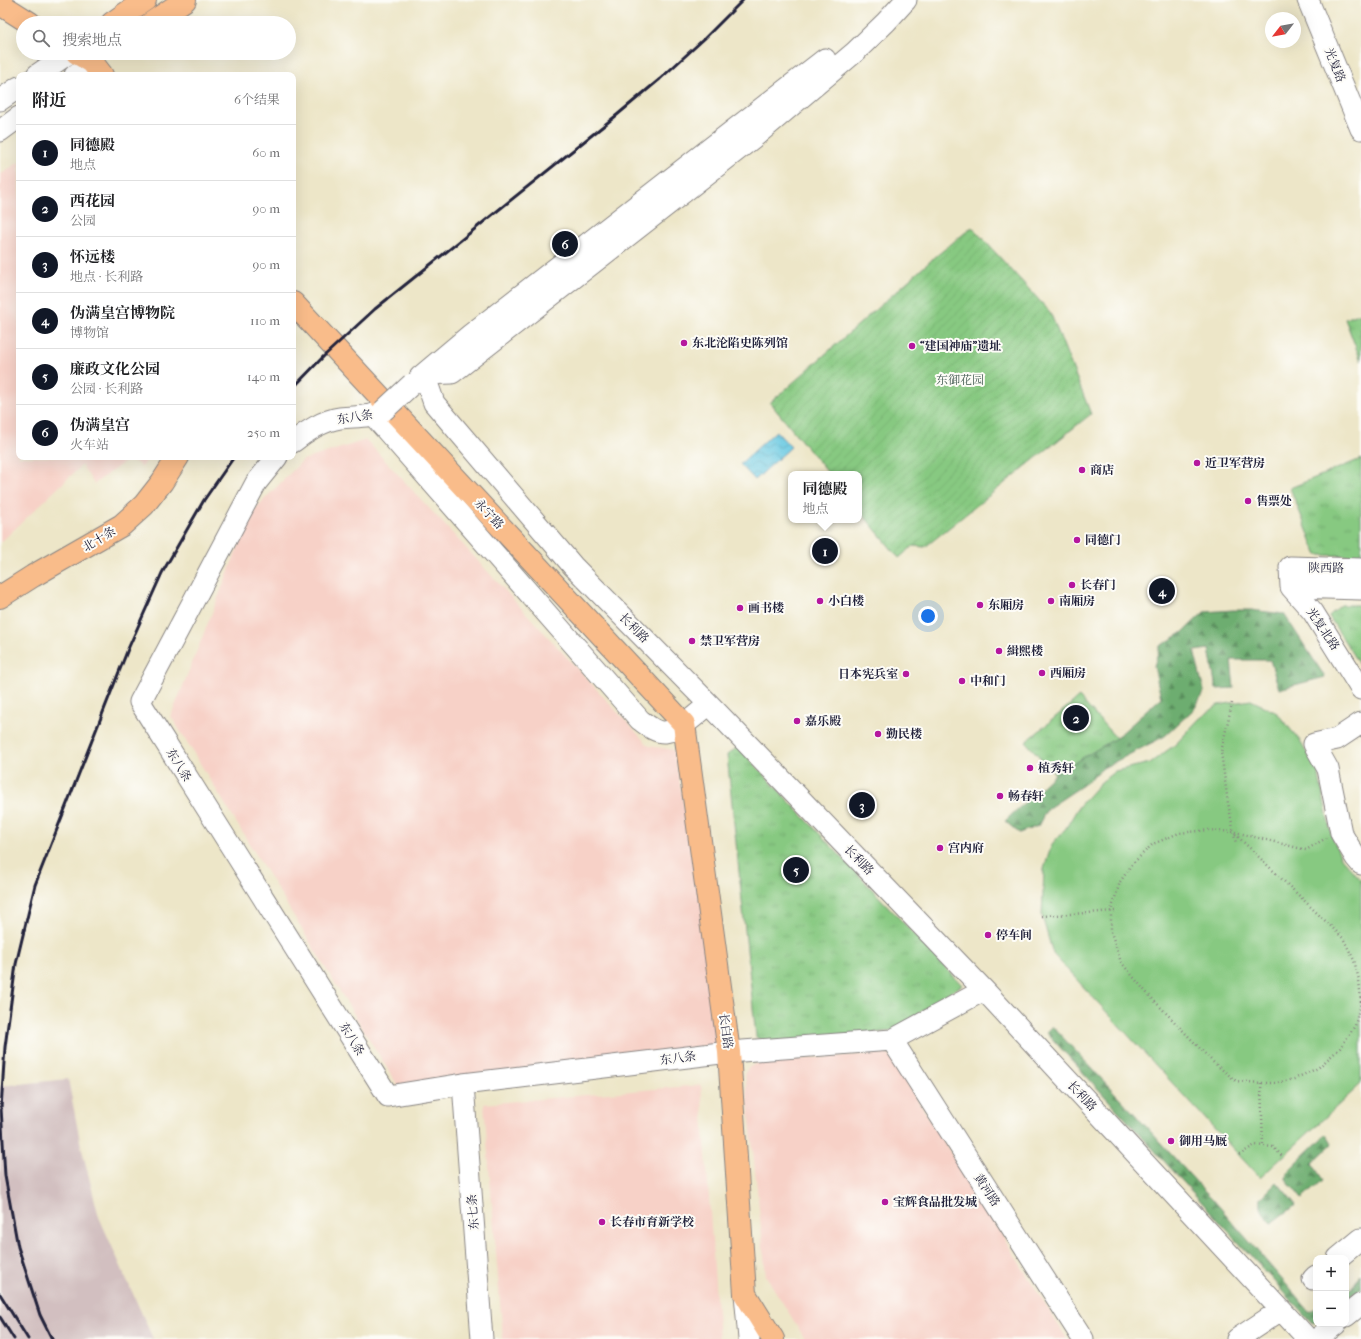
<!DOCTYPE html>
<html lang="zh">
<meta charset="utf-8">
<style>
body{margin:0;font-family:"IM FELL French Canon","Noto Serif SC",serif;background:#f2f2f2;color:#202124}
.controls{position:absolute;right:12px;bottom:12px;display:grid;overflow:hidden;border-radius:8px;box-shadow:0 4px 16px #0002}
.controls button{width:36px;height:36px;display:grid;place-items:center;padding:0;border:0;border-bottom:1px solid #e0e0e0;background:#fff;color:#202124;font:20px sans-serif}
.compass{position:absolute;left:1265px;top:12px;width:36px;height:36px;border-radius:50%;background:#fff;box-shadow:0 4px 16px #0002;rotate:239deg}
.you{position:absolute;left:928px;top:616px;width:14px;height:14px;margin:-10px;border:3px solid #fff;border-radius:50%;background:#1a73e8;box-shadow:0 0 0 6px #1a73e833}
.badge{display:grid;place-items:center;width:26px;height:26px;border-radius:50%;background:#111827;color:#fff;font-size:13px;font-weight:700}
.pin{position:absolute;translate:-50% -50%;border:2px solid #fff;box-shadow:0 1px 4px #0006}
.popup{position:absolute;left:788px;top:471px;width:74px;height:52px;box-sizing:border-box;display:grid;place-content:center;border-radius:8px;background:#fff;filter:drop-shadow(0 1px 3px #0005);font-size:13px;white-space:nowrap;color:#757577}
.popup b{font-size:15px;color:#202124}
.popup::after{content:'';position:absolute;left:50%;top:100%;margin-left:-8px;border:8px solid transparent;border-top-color:#fff}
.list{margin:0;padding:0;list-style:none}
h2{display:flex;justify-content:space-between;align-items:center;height:52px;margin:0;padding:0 16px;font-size:17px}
h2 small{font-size:13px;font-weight:400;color:#757577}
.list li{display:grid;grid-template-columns:26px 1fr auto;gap:12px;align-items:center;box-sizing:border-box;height:56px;padding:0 16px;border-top:1px solid #e0e0e0}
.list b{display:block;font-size:15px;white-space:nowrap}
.list p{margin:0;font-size:13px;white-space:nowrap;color:#757577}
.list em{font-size:13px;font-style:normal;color:#757577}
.icon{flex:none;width:22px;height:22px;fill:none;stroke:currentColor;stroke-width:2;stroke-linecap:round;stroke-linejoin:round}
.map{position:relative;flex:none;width:1361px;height:1339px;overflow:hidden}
.search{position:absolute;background:#fff;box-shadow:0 4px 16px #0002;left:16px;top:16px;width:280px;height:44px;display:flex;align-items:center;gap:10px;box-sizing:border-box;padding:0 14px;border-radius:22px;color:#757577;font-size:15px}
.panel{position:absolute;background:#fff;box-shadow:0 4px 16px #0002;left:16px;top:72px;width:280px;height:388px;border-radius:8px}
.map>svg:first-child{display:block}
</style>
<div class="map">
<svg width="1361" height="1339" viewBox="0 0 1361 1339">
<defs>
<pattern id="forest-firs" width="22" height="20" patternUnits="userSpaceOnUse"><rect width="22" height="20" fill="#6dad6f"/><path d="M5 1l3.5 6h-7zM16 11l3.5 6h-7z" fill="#598c5c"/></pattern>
<pattern id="park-tufts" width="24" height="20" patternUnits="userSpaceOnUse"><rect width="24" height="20" fill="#87c981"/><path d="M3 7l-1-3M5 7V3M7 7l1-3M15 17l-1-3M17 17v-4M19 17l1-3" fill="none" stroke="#74ac70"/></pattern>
<pattern id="garden-furrows" width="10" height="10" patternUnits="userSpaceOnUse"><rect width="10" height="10" fill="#87c981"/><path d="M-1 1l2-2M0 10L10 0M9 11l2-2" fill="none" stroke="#74ac70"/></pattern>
<pattern id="water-waves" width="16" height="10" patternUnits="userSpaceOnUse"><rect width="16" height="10" fill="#63c7e1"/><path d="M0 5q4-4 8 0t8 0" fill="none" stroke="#51a1b8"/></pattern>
</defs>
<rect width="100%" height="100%" fill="#fdfcf7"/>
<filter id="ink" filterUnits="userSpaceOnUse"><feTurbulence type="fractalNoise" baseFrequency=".025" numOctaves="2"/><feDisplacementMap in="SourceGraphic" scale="8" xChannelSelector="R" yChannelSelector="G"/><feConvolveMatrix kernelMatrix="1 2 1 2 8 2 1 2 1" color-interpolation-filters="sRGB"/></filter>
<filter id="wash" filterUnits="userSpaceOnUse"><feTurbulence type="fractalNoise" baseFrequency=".012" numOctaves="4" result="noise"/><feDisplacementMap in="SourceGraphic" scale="16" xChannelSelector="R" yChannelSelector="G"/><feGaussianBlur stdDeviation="0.9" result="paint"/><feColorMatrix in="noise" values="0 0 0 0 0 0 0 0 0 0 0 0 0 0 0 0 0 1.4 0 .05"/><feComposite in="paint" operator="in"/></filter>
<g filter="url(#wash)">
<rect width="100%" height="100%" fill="#ede6c8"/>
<!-- built -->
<path fill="#f7d1c7" d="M19,162V457H149L142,467L130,458L94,484L82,465L0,543V175Z
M366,440L649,746L674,750L727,1044L398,1086L171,716L252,512L303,460Z
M882,1053L889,1055L894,1062L1067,1339H805L766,1276L745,1073L748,1068L759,1062Z
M701,1085L719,1339H503L484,1104Z"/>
<!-- railway -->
<path fill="#d2bfc0" d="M68,1079L81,1146L99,1217L153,1339H0V1086Z"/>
<!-- grass -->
<path fill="#87c981" stroke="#54765e" d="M1251,700L1277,713L1301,742L1318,772L1331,834L1341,858L1361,880V1084L1260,1178L1053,954L1042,916L1044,869L1052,844L1066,828L1079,806L1100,783L1115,771L1150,763L1176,744L1199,719L1218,705Z"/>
<!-- forest -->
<path fill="url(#forest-firs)" stroke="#486855" d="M1233,610H1251L1284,614L1325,677L1279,689L1270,660H1231L1234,688L1216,689L1209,649L1194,651L1204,691L1195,708L1165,736L1103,768L1083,785L1047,809L1038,826L1019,833L1005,821L1055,774L1116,738L1161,698L1154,666L1160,646L1182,633L1204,612Z
M1052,1026L1131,1110L1198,1184L1211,1197L1310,1312L1316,1307V1323L1314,1325L1046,1032Z
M1326,1134L1332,1144L1312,1163L1323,1180L1302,1199L1286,1179L1287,1172Z
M1277,1182L1296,1205L1272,1223C1263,1214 1260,1212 1261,1198Z
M1361,1274V1288L1346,1300V1292L1355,1286Z"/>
<!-- park -->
<path fill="url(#park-tufts)" stroke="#54765e" d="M1361,313V361L1345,319Z
M1361,459V556L1317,555L1290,488Z
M1341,605H1361V668L1329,616Z
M1079,697L1116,738L1055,774L1026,742Z
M738,747L962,985L892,1031L766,1043L756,1037L727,755Z"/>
<!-- garden -->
<path fill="url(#garden-furrows)" stroke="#54765e" d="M972,227L1050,312L1091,414L925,547L913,546L899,558L859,510V474H829L770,403L935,257Z"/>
<!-- water -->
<path fill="url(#water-waves)" stroke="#42748e" d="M776,431L791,447L755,480L740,464Z"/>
</g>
<g filter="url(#ink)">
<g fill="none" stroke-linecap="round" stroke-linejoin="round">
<!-- minor casing -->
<g stroke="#888482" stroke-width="23">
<path id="minor" d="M1308,0L1361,129
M37,75L69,53
M75,75L92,62
M0,100L19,87
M0,131L19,117
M424,374L434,403L573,566L709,704L984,990L1308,1339
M424,374L452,373L753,138L855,52L886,22L906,0
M420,377L470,335L825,59
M373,415L640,720C647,725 656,733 665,732C681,730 697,714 709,704
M293,442C305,432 324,420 340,418C355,416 369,418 383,411
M277,457L256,483L140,702L388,1096L463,1084L729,1052L892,1040L984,990
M1361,569L1290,567L1291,587L1313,612L1361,689
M1291,587L1361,589
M1361,723L1337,739L1314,744L1328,769L1341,833L1356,858L1361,864
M892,1040L1083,1339
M463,1084L482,1339
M1338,1258L1361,1239
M1313,1279L1316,1276
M745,1294L749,1339
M1346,1316L1361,1304
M1237,1339L1281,1310
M1317,1339L1336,1324"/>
</g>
<!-- major casing -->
<g stroke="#888482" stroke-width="24">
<path id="major" d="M0,4L30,23
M112,23L145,0
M151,23L185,0
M77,53L92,62L102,75
M293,303L684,724L729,1052L745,1294L773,1339
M0,597L33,576L122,525L144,505L162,482L178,457"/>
</g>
<!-- path -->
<path stroke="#888482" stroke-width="2.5" stroke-dasharray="1 3" stroke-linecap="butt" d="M1232,703L1221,752L1228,803L1236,844
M1235,832L1306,850L1326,838
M1042,916L1115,911
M1361,1002L1359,980L1354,960L1343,938L1233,832L1209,830L1179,833L1153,844L1133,863L1120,882L1111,911V932L1121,962L1145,991L1213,1062L1236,1081L1261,1083H1276L1294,1079L1318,1068L1340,1048L1355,1026L1361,1003
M1261,1083L1263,1146
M1239,1155L1255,1145L1273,1147L1283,1157"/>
<!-- minor -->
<use href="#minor" stroke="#fff" stroke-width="21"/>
<!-- major -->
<use href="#major" stroke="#f9bc8a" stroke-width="22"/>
<!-- rail -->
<path stroke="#22223b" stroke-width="3" d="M293,388L324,356L375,309L617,115L660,79L705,38L743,0
M0,1294L28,1339
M0,1317L14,1339
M52,1339L40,1315L18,1247L5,1176L1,1108L5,1047L16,964L35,885L128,649L162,573L204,500L234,457"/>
<!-- minor-bridge casing -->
<g stroke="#888482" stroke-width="23" stroke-linecap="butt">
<path id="minor-bridge" d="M383,411L412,384"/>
</g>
<!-- minor-bridge -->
<use href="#minor-bridge" stroke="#fff" stroke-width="21"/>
</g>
</g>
<!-- markers -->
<g fill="#b5179e" stroke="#fdfcf7" stroke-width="1.5">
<circle cx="684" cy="343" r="4"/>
<circle cx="912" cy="346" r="4"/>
<circle cx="1197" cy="463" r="4"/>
<circle cx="1082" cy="470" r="4"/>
<circle cx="1248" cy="501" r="4"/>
<circle cx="1077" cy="540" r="4"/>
<circle cx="1072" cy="585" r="4"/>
<circle cx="820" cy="601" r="4"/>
<circle cx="1051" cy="601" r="4"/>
<circle cx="980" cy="605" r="4"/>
<circle cx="740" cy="608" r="4"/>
<circle cx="692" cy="641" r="4"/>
<circle cx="999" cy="651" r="4"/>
<circle cx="1042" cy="673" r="4"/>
<circle cx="906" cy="674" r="4"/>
<circle cx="962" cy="681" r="4"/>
<circle cx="797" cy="721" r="4"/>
<circle cx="878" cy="734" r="4"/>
<circle cx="1030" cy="768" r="4"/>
<circle cx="1000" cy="796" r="4"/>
<circle cx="940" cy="848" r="4"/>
<circle cx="988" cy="935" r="4"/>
<circle cx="1171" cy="1141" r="4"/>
<circle cx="885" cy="1202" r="4"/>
<circle cx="602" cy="1222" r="4"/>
</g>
<g text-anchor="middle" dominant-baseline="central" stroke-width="4" stroke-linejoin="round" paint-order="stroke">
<!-- street labels -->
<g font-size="12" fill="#22223b" stroke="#fdfcf7">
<text transform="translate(1335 65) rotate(68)">光复路</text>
<text transform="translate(355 417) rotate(-9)">东八条</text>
<text transform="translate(489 514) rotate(47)">永宁路</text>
<text transform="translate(99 539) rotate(-31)">北十条</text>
<text transform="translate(1326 568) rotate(1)">陕西路</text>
<text transform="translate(634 628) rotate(45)">长利路</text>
<text transform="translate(1323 629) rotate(56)">光复北路</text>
<text transform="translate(179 765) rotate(58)">东八条</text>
<text transform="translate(859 860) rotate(46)">长利路</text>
<text transform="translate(726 1031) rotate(82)">长白路</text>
<text transform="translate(352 1039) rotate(58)">东八条</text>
<text transform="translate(678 1058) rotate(-7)">东八条</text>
<text transform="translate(1082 1096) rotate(47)">长利路</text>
<text transform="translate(987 1190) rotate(57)">黄河路</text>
<text transform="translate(473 1212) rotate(-94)">东七条</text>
</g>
<!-- poi labels -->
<g font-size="12" font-weight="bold" fill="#22223b" stroke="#fdfcf7" text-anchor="start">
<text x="692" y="343">东北沦陷史陈列馆</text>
<text x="920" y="346">“建国神庙”遗址</text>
<text x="1205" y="463">近卫军营房</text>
<text x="1090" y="470">商店</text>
<text x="1256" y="501">售票处</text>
<text x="1085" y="540">同德门</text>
<text x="1080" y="585">长春门</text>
<text x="828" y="601">小白楼</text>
<text x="1059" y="601">南厢房</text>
<text x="988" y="605">东厢房</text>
<text x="748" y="608">画书楼</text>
<text x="700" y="641">禁卫军营房</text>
<text x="1007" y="651">緝熙楼</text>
<text x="1050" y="673">西厢房</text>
<text x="898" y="674" text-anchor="end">日本宪兵室</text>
<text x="970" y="681">中和门</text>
<text x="805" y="721">嘉乐殿</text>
<text x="886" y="734">勤民楼</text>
<text x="1038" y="768">植秀轩</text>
<text x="1008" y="796">畅春轩</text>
<text x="948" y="848">宫内府</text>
<text x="996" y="935">停车间</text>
<text x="1179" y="1141">御用马厩</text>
<text x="893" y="1202">宝辉食品批发城</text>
<text x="610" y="1222">长春市育新学校</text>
</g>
<!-- park labels -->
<g font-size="12" fill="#455c54" stroke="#fdfcf7">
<text x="960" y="380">东御花园</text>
</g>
</g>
</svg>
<div class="controls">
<button>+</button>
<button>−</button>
</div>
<svg class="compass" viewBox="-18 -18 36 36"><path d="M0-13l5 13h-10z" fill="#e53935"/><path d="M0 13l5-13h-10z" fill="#757577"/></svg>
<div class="you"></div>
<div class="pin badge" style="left:825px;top:551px">1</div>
<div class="popup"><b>同德殿</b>地点</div>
<div class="pin badge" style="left:1076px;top:718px">2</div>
<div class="pin badge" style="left:862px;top:805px">3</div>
<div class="pin badge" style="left:1162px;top:591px">4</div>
<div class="pin badge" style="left:796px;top:870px">5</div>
<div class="pin badge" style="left:565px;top:244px">6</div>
<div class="search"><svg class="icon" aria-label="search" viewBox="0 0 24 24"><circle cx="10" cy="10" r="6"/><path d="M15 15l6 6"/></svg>搜索地点</div>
<section class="panel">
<h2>附近<small>6个结果</small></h2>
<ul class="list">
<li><span class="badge">1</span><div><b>同德殿</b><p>地点</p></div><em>60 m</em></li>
<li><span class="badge">2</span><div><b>西花园</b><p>公园</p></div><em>90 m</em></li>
<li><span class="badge">3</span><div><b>怀远楼</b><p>地点 · 长利路</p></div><em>90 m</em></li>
<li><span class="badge">4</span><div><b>伪满皇宫博物院</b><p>博物馆</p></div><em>110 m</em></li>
<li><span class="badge">5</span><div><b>廉政文化公园</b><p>公园 · 长利路</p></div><em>140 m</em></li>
<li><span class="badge">6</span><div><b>伪满皇宫</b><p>火车站</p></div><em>250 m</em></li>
</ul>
</section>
</div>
